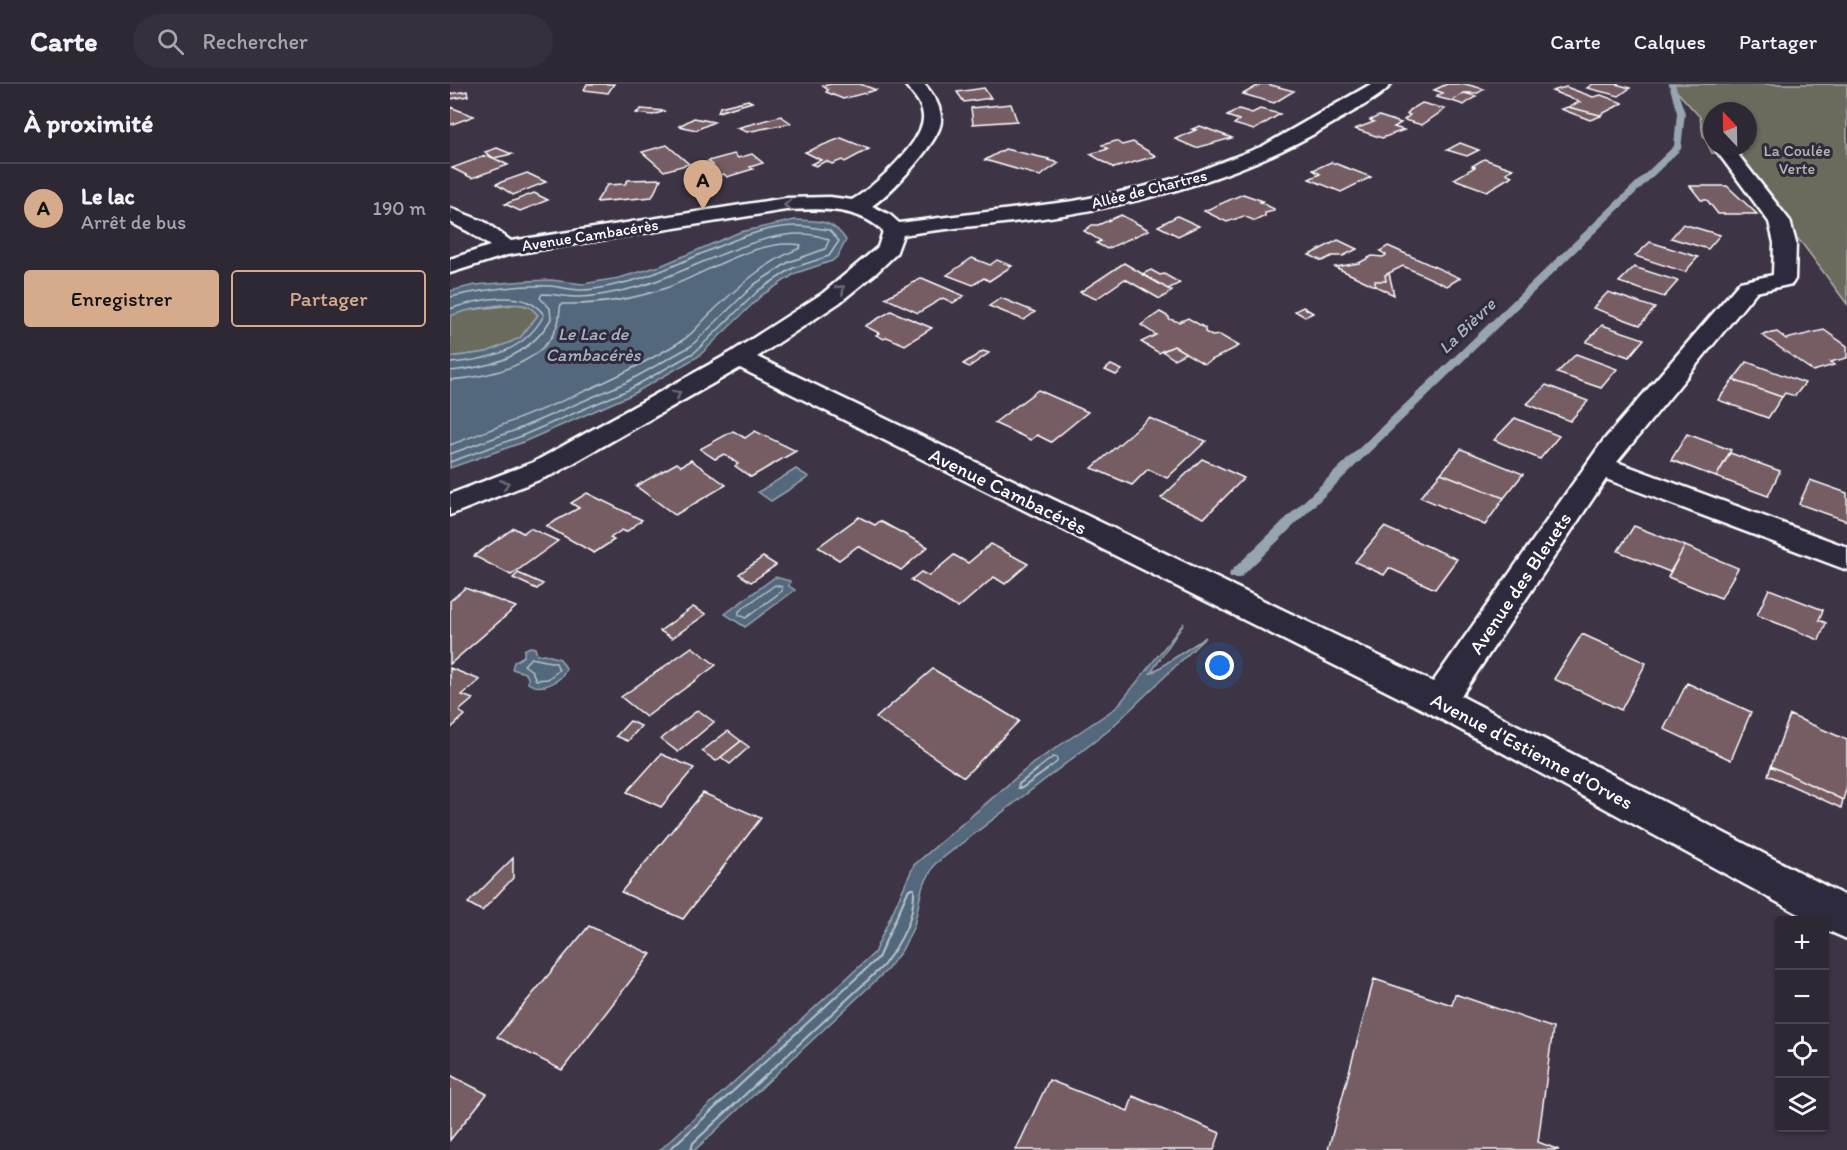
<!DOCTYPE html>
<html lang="fr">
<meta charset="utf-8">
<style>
body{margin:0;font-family:Itim,sans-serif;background:#362f3c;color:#f1f3f6}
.controls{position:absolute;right:18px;bottom:18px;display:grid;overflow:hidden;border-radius:6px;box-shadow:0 2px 4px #0004}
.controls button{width:54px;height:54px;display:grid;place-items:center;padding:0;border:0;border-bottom:2px solid #49444f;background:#2e2734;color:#f1f3f6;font:30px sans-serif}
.compass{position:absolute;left:1253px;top:18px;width:54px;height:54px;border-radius:50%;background:#2e2734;box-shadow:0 2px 4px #0004;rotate:338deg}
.you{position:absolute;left:770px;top:582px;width:21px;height:21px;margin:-15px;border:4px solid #fff;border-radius:50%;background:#1a73e8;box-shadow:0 0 0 9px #1a73e833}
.badge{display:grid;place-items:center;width:39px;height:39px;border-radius:50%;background:#d6ab8b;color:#111;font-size:20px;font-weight:700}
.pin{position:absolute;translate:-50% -50px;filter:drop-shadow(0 2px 3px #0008)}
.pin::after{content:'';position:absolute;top:32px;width:21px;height:18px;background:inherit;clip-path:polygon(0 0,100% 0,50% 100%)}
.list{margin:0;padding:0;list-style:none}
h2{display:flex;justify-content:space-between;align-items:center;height:78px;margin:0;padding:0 24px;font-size:26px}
h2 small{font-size:20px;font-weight:400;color:#a7a5ac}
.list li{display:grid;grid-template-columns:39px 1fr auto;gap:18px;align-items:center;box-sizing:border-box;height:90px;padding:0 24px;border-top:2px solid #49444f}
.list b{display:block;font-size:22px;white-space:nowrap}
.list p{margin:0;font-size:20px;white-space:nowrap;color:#a7a5ac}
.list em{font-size:20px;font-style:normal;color:#a7a5ac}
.actions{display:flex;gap:12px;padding:18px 24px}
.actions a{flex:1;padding:14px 0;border:2px solid #d6ab8b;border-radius:6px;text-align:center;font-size:21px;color:#d6ab8b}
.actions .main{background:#d6ab8b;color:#111}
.icon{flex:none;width:33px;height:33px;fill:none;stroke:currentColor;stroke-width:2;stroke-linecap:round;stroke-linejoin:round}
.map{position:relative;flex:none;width:1397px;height:1066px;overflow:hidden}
header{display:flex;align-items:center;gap:36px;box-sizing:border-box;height:84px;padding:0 30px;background:#2e2734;border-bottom:2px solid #49444f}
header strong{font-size:28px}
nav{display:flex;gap:33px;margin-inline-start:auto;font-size:21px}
.search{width:420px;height:54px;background:#362f3c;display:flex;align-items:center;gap:15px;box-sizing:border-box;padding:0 21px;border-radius:33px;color:#a7a5ac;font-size:22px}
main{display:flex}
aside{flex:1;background:#2e2734}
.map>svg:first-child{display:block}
</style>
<header>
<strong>Carte</strong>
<div class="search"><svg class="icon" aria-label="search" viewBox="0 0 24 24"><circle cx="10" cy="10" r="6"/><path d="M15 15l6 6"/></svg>Rechercher</div>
<nav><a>Carte</a><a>Calques</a><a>Partager</a></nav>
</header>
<main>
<aside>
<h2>À proximité<small></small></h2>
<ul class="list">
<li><span class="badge">A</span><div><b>Le lac</b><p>Arrêt de bus</p></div><em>190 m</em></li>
</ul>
<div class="actions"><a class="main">Enregistrer</a><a>Partager</a></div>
</aside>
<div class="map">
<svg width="1397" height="1066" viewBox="0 0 1397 1066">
<rect width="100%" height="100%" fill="#3d3445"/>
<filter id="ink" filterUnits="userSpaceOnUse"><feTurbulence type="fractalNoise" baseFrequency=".0167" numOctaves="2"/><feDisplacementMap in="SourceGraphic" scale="12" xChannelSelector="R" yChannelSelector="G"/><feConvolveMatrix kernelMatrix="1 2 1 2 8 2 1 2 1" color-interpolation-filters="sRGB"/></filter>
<g filter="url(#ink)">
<!-- green -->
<path fill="#6b6b5d" stroke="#b5b5ae" stroke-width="1.5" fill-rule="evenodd" d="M1220,0H1397V220L1354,162L1307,107L1272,70L1262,69L1253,51L1250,33ZM1262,27H1298V63H1262Z
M68,220L80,223L88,231L70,254L37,268L0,273V232L11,227Z"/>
<!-- water -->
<path fill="#52687d" stroke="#97a4b1" stroke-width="1.5" d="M345,136C369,137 382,135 396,156L388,172L382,177L346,189L312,211L249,272L181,311L71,359L0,384V273L37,268L70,254L88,231C84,227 82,224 77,222C60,217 17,225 0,232V207L25,201L76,197L101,196L133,200L169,194L210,182L290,148Z
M346,385L359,393L321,417L308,408Z
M325,493L340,497L339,502L345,506L295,543L275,530Z
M734,539L700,590L756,553L658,647L485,780L472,804L464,842L452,866L437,886L245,1066H210L424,869L464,781L582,680L667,623Z
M80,563L85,564L87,571L94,570L110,575L116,584C112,598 91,608 78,599V593L75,589L62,585L64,578L74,572V566Z"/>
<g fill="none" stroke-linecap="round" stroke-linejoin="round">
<!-- shore-far1 -->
<path stroke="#bac3cb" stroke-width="1.5" d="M0,213C32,206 67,201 100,202C111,203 122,206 132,206C144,206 157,203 169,200C225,189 293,141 347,142C358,142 369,145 379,146L389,157L379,172L343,184L309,206L245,268L178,306L69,353L0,378
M0,225C27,216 75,203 94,231C75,267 38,276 0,279
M0,287C41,283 79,273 101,235L100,224L90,214L92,210C104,210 116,213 129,213C148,213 168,208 187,203C240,190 329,131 379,156L375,165L339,178L305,200L241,262L175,299L66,346L0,370
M0,296C38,293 95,281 108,239C110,233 109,226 111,220C148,221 181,216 216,204C255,190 309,153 351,161L350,164C315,178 289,202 262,228C252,237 244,249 233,256C160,301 79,331 0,361
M325,501L332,503V507L296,534L289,531V527Z
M81,574L106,579L109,586L98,595L86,596L82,587L74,581Z
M585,687L603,673L607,674V678L595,687"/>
<!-- shore -->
<path stroke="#bac3cb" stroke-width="2" d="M587,686L569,700L568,704H572L597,686
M219,1066L428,874L459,805H464C465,835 450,859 433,882L243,1059L241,1066"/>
<!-- stream -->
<path fill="#97a4b1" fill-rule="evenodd" d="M1219,0H1225L1235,29L1231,65L790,494H780L779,491L780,488L1224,62L1227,29Z"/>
</g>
<!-- building -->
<path fill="#745d64" stroke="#fff" stroke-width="1.5" d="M137,0H164L158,9L134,6Z
M381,0H410L426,6L393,15L376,8L378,6L373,2Z
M811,0H817L844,7L824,19L793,10Z
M997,0H1015L1034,5L1028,9H1014L1002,17L986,13L993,9L984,6Z
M1143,0H1166L1180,4L1169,12L1137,4Z
M1116,3L1143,13L1151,11L1173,19L1150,31L1118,23L1130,18L1102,7Z
M534,4L541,14L514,18L507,8Z
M17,7L18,12L0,15V10Z
M1014,9L1026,12L1014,21L1002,17Z
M298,16L302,18L268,28L270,23Z
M972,19L995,25L972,41L954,36L960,31L957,30L960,26Z
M561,20L567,37L523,40L521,24Z
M0,23L24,32L0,41Z
M1118,23L1150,31L1151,32L1140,36L1111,25Z
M191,25L215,27L203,31L186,29Z
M789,25L802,29L810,25L830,30L804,46L784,40L789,36L777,32Z
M331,32L341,39L297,48L287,44Z
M929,32L951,39L944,43L954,46L932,54L905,45L924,38L920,36Z
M244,34L264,38L246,46L229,42Z
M750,42L782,54L746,64L725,55L746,46L742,45Z
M391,54L419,65L395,78L392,76L382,80L376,77L366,82L361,80L371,76L355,68Z
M666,57L672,61L683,58L706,72L664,84L640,70L658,65L652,61Z
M1010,59L1029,66L1017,72L997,66Z
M217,61L239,80L214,87L192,68Z
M47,64L62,70L44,74L35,68Z
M555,65L599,75L598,76L609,79L590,92L535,76Z
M284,70L288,74L302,70L313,79L300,83L303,85L277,93L274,90L259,94L249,85L263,81L258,77Z
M37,71L58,81L22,94L2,84Z
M1034,75L1063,85L1056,89L1062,92L1037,107L1004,95L1025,83L1022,82Z
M881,78L900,85L921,93L891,108L859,95L870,90L863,86Z
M77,89L96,98L63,111L46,100Z
M211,95L202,113L146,118L157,101L175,100L178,96Z
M1240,102H1277L1307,130H1268L1257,116H1251Z
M84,109L98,116L70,127L55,120Z
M793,110L813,117L810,118L824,125V127L815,129V132L805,137L794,132L777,138L754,127Z
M671,131L699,146L657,165L646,159L651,157L634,147L642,141H648Z
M727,132L749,142L728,152L708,142Z
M1233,140L1270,151L1258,165L1221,154Z
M888,156L907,165L893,172H882L872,177L859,171Z
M1200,158L1248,173L1235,188L1185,172Z
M938,162L1010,194L997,202L953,182L935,191L936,197H925V202L885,183L909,179L922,172L933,173L936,171L930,167Z
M522,174L540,181L547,176L562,182L539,197L534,194L523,201L497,191Z
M674,179L718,205L722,207L710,215L675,195L646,215L630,208Z
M1184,183L1228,197L1214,213L1169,198Z
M701,186L710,191L714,190L730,199L718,205L692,190Z
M939,189L944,211L925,202V197H936L935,191Z
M472,194L514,212L503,219L493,214L468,229L435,214Z
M1158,208L1205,224L1190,241L1143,224Z
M551,214L585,228L574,236L539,222Z
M853,223L863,229L855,233L845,227Z
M441,227L482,244L455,261L437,253L434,255L426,251L429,249L415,242Z
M710,228L719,233V235L729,238L738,234L755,244V248L762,252L770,251L789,262L754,280L724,262L709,269L691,258L706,251L691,241Z
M1152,241L1194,255L1179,273L1136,258Z
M1374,246L1397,262V274L1380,278L1384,281L1363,287L1312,251L1327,248L1336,255Z
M724,262L736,269L724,275L712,267Z
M533,267L539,269L519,283L513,280Z
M1126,270L1167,285L1151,304L1107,289Z
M1297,278L1355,299L1345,312L1335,309L1332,313L1283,296Z
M661,281L672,286L666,291L655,286Z
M1283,296L1332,313L1318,334L1268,316Z
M1096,301L1138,317L1120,337L1077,320Z
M588,306L638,328L601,358L587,351L581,356L544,339Z
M699,334L756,357L717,394L698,385L682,401L642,384Z
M1065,334L1109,352L1090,375L1044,356Z
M283,347L295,354L305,347L346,367L301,393L285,382L288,380L274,370L265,375L250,365Z
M1237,350L1281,366L1266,393L1221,376Z
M1011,365L1073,390L1054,414L991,389Z
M1280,369L1330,387L1318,412L1266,393Z
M752,375L794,394L754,434L711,414Z
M241,376L276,401L225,431L186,402L227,379L231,382Z
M991,389L1054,414L1035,441L970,413Z
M1360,396L1397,409V437L1349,420Z
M137,409L192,436L176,448L172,446L160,454L164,456L144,469L96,442L129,424L121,419Z
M409,433L425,441L430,437L478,463L451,486L408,462L389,476L368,463Z
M1184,442L1235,462L1220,488L1168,467Z
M934,443L1007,475L985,505L939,484L934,491L905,478Z
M64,444L73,449L80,444L108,457L61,491L24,472Z
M541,460L578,480L555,500L544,493L508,524L461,496L471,488L479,492L504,471L518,479Z
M1235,462L1288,484L1271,514L1218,493Z
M313,473L326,481L301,498L289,490Z
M68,489L93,500L87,505L63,494Z
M15,504L66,523L0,580V517Z
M1319,505L1373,526L1369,536L1376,539L1369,556L1307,531Z
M243,523L256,530L222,554L210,547Z
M1132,550L1196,579L1171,626L1104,595Z
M242,563L266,581L196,633L171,613Z
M0,584L30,596L12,611L23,615L9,627L15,631L0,645Z
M483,585L569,637L514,693L426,634Z
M1237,599L1301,628L1281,676L1214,645Z
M248,626L264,638L228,668L211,655Z
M1340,631L1397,656V702L1393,716L1321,682Z
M180,637L191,642L178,657L166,652Z
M278,647L291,657L266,677L252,667Z
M291,657L299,663L280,680L271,673Z
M211,670L244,684L211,723L177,708Z
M1321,682L1393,716L1391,724L1318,691Z
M253,709L311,734L233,835L171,808Z
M63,774V794L32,827L18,819Z
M139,842L201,870L112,986L47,953Z
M924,895L1002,921L1005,910L1103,944L1088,1058L1109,1066H878Z
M0,991L37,1010L0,1056Z
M599,996L678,1027L683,1012L770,1049L764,1066H566Z"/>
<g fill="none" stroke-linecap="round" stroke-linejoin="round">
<!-- minor casing -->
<g stroke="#fff" stroke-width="5">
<path id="minor" d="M455,0H474C483,10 492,23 491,37C490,58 440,110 422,122L440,131L449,139L624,117L686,105L741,90L813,62L921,0H941C932,13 900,29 885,38C795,92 697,119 593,134C547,141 500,143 453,151L446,170L426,189L389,219L307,273L983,598L1153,357L1290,198L1323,191L1324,159L1319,138L1266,66L1268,63H1282L1340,137L1346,159L1345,195L1342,200L1306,208L1167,378L1397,463V486L1156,395L1011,612L1397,813V855L1374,845V836H1360L976,627L290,284L104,390L0,431V410L84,378L280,269L373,209L428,163L433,147C406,122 371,125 336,126L57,171L0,189V175L40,162L19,148L0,138V124L35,138L61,157L336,114L380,113L402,116C423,104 475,57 473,32C472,17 462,11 455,0Z"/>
</g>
<!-- minor -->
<use href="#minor" fill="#2f2a3d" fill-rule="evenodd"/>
</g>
<!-- one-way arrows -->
<defs><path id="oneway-chevron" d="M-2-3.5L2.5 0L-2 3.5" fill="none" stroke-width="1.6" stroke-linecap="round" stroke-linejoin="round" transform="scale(1.5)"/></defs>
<g stroke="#6d6a77">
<use href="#oneway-chevron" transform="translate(338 121) rotate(175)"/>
<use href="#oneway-chevron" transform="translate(391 205) rotate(-41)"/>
<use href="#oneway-chevron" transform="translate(227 310) rotate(-30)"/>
<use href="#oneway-chevron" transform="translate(55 400) rotate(-22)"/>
</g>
</g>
<g text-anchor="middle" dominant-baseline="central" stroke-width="6" stroke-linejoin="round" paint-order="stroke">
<!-- far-park labels -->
<g font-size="16" fill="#b5b5ae" stroke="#2f2a3d">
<text x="1347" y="66">La Coulée<tspan x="1347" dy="18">Verte</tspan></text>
</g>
<!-- far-street labels -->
<g font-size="16" fill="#fff" stroke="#2f2a3d">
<text transform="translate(699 105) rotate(-14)">Allée de Chartres</text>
<text transform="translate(140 151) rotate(-9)">Avenue Cambacérès</text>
</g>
<!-- far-water labels -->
<g font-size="18" font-style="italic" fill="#a8b4be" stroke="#2f2a3d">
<text transform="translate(1017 242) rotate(-44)">La Bièvre</text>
<text x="143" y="250">Le Lac de<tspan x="143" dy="21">Cambacérès</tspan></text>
</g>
<!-- street labels -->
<g font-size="20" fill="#fff" stroke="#2f2a3d">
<text transform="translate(558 407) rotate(26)">Avenue Cambacérès</text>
<text transform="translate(1070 499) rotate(-56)">Avenue des Bleuets</text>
<text transform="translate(1082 667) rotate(28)">Avenue d'Estienne d'Orves</text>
</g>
</g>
</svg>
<div class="controls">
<button>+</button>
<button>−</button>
<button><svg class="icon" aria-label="locate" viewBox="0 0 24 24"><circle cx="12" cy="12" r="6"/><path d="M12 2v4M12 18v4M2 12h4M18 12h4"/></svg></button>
<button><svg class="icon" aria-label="layers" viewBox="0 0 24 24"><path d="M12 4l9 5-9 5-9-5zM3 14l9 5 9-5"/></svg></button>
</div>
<svg class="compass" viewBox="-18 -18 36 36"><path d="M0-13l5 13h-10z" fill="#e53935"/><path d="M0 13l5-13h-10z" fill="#a7a5ac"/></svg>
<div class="you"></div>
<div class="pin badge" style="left:253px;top:126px">A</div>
</div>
</main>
